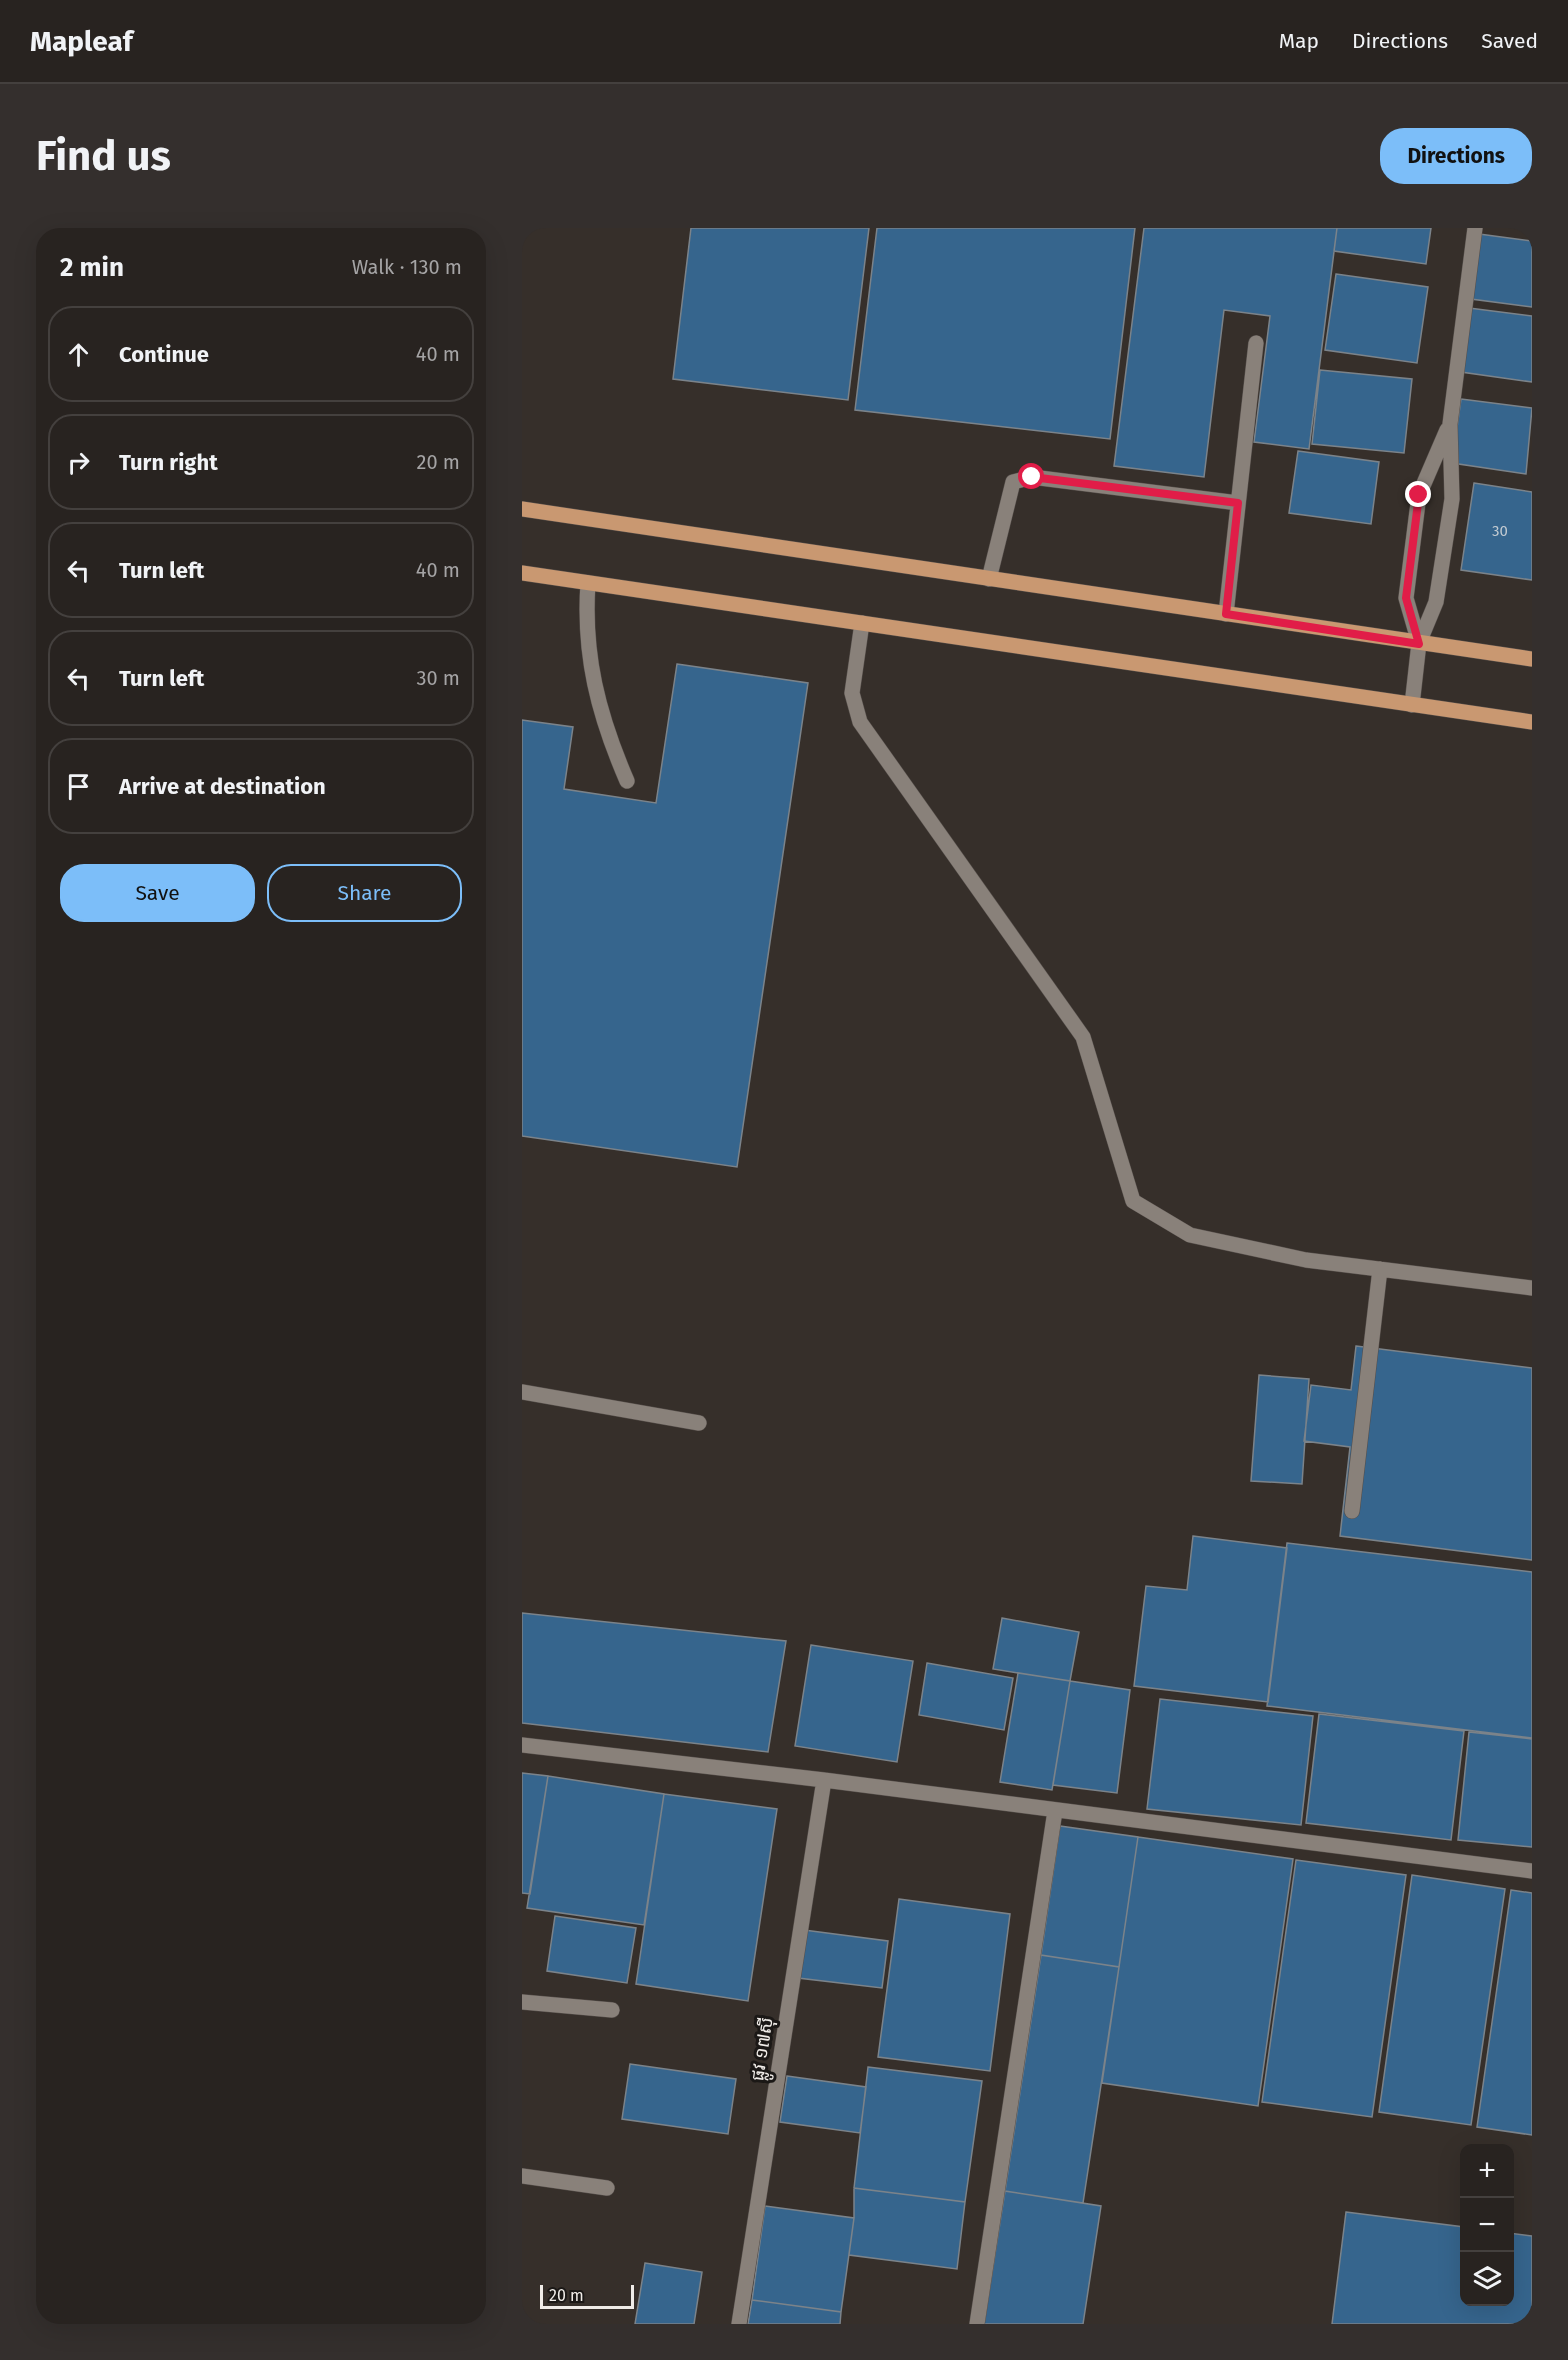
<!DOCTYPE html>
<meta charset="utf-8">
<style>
body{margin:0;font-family:"Fira Sans","Noto Sans Khmer",sans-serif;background:#342f2d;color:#f1f3f6}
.controls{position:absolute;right:18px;bottom:18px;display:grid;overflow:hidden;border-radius:12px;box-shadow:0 6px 24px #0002}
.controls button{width:54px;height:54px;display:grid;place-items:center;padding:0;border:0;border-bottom:2px solid #44403e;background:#282320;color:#f1f3f6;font:30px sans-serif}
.scale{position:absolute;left:18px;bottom:15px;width:94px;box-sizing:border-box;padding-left:6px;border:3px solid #f0ece8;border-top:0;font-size:16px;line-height:21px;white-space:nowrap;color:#f0ece8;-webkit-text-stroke:4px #1b1816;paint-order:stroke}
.stop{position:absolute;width:18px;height:18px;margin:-14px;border:4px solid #e11d48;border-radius:50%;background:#fff}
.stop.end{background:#e11d48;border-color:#fff;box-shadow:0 2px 6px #0008}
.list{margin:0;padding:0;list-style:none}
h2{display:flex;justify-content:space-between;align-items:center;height:78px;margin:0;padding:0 24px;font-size:26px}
h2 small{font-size:20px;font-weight:400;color:#a5a4a5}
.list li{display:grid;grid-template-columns:39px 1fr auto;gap:18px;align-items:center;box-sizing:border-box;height:96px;margin:0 12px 12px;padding:0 12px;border:2px solid #44403e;border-radius:24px}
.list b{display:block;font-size:22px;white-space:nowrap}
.list em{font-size:20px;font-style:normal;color:#a5a4a5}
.actions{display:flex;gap:12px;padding:18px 24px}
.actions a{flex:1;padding:14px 0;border:2px solid #7cbef9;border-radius:24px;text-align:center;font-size:21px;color:#7cbef9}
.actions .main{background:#7cbef9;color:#111}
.icon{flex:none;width:33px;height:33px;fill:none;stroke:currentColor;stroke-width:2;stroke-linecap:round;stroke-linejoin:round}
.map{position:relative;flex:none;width:1010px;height:2096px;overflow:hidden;border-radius:24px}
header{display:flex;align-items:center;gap:36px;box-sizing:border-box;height:84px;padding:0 30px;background:#282320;border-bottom:2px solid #44403e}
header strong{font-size:28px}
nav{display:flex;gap:33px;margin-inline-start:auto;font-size:21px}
.intro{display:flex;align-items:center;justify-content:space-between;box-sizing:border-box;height:144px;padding:0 36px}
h1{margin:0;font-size:42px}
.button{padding:15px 27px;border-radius:24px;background:#7cbef9;color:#111;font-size:21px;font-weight:700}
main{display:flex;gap:36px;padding:0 36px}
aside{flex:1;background:#282320;border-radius:24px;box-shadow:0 6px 24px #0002}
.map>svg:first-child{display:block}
</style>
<header>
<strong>Mapleaf</strong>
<nav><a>Map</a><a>Directions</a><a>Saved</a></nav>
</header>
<div class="intro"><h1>Find us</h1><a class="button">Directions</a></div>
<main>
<aside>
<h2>2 min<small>Walk · 130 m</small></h2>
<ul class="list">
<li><svg class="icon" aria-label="ahead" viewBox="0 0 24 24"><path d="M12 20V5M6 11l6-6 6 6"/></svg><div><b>Continue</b></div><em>40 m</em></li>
<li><svg class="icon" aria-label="right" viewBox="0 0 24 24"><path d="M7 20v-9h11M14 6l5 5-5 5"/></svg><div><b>Turn right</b></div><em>20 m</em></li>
<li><svg class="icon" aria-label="left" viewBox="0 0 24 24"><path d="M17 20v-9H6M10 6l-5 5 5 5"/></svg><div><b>Turn left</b></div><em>40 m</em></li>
<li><svg class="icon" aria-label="left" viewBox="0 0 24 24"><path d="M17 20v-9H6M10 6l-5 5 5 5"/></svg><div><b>Turn left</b></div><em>30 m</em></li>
<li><svg class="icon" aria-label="arrive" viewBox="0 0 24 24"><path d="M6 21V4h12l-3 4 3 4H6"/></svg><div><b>Arrive at destination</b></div></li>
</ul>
<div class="actions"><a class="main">Save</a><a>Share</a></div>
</aside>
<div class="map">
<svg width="1010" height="2096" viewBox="0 0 1010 2096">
<rect width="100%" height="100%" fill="#362f2a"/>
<!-- building -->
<path fill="#36658d" stroke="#7b838a" stroke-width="1.5" d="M169,0H347L326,172L151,151Z
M355,0H613L588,211L333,182Z
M622,0H815L787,221L732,214L748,88L702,82L682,249L592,238Z
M815,0H909L904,36L812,23Z
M957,6L1010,13V79L949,71Z
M814,46L906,59L895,135L803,122Z
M947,80L1010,88V154L939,144Z
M798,142L890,151L882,225L790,216Z
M939,171L1010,180L1004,246L930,235Z
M776,223L857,234L849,296L767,285Z
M952,255L1010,264V352L939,342Z
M155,436L286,455L215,939L0,908V492L51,499L42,561L134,575Z
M834,1118L1010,1140V1332L818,1308L828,1219L782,1213L789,1157L829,1162Z
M737,1147L787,1151L780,1256L729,1253Z
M671,1308L765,1320L746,1474L612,1458L624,1358L665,1362Z
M765,1315L1010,1344V1510L745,1478Z
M0,1385L264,1413L246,1524L0,1495Z
M480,1390L557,1404L548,1453L471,1441Z
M289,1417L391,1433L375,1534L273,1518Z
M405,1435L491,1450L482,1502L397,1487Z
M496,1445L548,1453L530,1562L478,1554Z
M548,1453L608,1462L595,1565L531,1557Z
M638,1471L791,1488L779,1597L625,1581Z
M797,1486L942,1503L929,1612L784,1595Z
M947,1504L1010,1511V1619L936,1612Z
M0,1545L26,1548L8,1666L0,1665Z
M26,1548L142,1566L122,1697L5,1680Z
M142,1566L255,1581L226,1773L114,1756Z
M538,1598L616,1609L597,1739L519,1727Z
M616,1609L771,1631L736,1878L580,1855Z
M774,1632L884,1647L850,1889L740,1874Z
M890,1647L983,1661L949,1897L857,1884Z
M989,1662L1010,1665V1907L955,1899Z
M377,1671L488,1686L468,1843L356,1829Z
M33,1688L114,1700L105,1755L25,1743Z
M282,1702L366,1713L360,1760L276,1750Z
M519,1727L597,1739L561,1975L483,1963Z
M108,1836L214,1851L206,1906L100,1891Z
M346,1839L460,1853L443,1974L332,1960Z
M265,1848L344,1859L338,1905L258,1894Z
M332,1960L443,1974L435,2041L327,2027L332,1990Z
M483,1963L579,1978L561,2096H462Z
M243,1978L332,1990L319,2084L230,2072Z
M824,1984L942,1999V2074H987V2005L1010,2008V2096H810Z
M123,2035L180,2044L172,2096H113Z
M230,2072L319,2084L318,2096H226Z"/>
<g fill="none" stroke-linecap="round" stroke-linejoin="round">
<!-- minor casing -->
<g stroke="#554e4a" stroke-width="16">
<path id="minor" d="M467,351L491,254L510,249L716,275
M66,355C61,427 76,486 105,553
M704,386L734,115
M340,395L330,465L338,494L561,809L611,973L668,1007L784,1032L1010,1060
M897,415L884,370L897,267L925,202
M890,477L897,415L914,374L930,271L928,196L953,0
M0,1164L177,1195
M830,1283L858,1041
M0,1517L302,1552L1010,1643
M0,1774L90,1782
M0,1948L85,1960
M217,2096L302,1552
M455,2096L533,1583"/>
</g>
<!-- major casing -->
<g stroke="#554e4a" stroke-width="16">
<path id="major" d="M0,281L1010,431
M0,345L1010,494"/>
</g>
<!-- minor -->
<use href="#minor" stroke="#89817a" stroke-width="15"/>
<!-- major -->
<use href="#major" stroke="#c99871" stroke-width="15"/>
</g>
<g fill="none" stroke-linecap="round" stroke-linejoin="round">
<!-- route -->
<path stroke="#e11d48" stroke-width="8" d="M510,249L716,275L704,386L897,416L884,370L897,267"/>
</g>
<g text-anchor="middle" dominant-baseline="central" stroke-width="6" stroke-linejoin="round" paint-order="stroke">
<!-- number labels -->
<g font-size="15" fill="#c2cad1">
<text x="978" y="303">30</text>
</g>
<!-- street labels -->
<g font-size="18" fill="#f0ece8" stroke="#1b1816">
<text transform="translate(240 1821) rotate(-81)">ផ្លូវ ១៧ស៊ី</text>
</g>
</g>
</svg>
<div class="controls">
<button>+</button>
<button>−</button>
<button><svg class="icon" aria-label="layers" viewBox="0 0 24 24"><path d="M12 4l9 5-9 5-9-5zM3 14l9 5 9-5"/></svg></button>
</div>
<div class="scale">20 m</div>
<div class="stop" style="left:510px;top:249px"></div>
<div class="stop end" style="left:897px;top:267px"></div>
</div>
</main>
